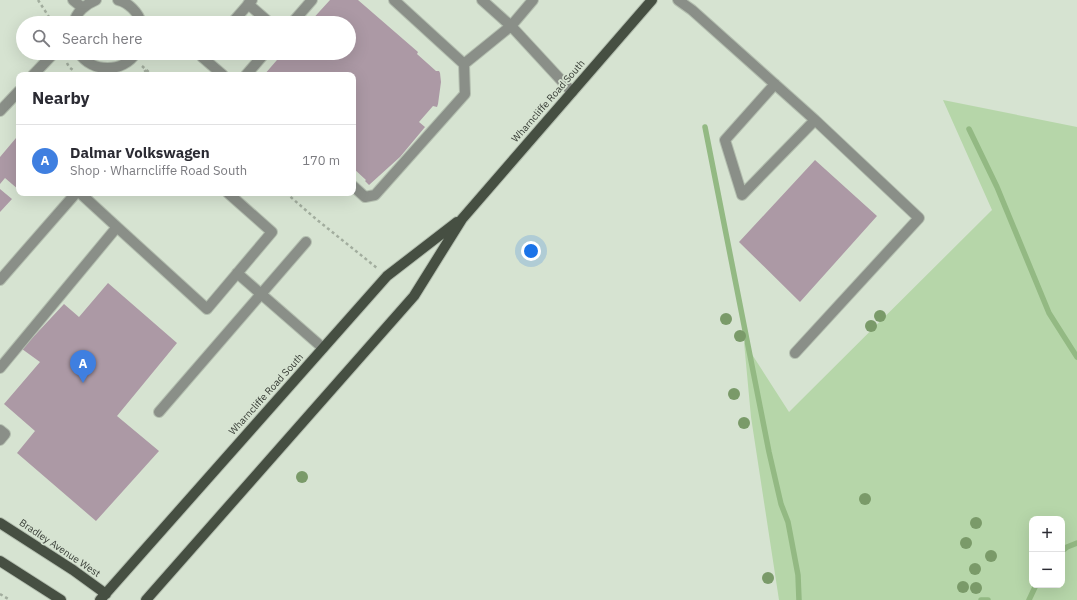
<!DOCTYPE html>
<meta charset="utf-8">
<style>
body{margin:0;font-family:"IBM Plex Sans",sans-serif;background:#f2f2f3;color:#2b2b33}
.controls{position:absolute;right:12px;bottom:12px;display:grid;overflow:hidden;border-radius:8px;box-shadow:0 4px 16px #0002}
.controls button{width:36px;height:36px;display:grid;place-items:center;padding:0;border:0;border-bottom:1px solid #e1e1e2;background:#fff;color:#2b2b33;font:20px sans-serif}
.you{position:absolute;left:531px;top:251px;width:14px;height:14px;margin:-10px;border:3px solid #fff;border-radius:50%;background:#1a73e8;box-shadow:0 0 0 6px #1a73e833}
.badge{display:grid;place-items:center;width:26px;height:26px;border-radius:50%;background:#a62f85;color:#fff;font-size:13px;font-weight:700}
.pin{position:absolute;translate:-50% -33px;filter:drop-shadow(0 1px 2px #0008)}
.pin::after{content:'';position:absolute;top:21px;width:14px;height:12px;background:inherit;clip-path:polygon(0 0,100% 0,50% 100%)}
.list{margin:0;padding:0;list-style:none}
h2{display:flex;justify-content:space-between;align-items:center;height:52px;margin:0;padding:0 16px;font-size:17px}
h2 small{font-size:13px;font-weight:400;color:#7c7c81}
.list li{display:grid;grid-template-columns:26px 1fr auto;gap:12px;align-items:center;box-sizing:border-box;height:72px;padding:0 16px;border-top:1px solid #e1e1e2}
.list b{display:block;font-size:15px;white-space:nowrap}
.list p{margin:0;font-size:13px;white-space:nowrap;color:#7c7c81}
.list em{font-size:13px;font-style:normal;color:#7c7c81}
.icon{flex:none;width:22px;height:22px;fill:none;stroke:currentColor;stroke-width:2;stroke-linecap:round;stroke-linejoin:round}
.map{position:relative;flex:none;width:1077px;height:600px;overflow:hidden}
.search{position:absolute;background:#fff;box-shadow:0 4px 16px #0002;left:16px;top:16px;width:340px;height:44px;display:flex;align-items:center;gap:10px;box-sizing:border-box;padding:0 14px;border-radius:22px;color:#7c7c81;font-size:15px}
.panel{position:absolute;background:#fff;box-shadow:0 4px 16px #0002;left:16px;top:72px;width:340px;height:124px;border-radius:8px}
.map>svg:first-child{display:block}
</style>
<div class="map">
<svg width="1077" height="600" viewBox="0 0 1077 600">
<rect width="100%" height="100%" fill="#d6e3d1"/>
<!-- green -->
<path fill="#b6d6a9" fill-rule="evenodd" d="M943,100L1077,127V600H779L751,417L744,342L789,412L992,210ZM1032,519H1062V585H1032Z"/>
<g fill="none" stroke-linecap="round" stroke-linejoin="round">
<!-- stream -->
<path stroke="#93b983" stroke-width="5.5" d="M705,127L769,452L781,504L788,522L798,575L799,600
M969,129L997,187L1049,313L1077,357
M1062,551L1067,547L1077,543
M981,600H988
M1029,600L1036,585"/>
</g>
<!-- building -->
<path fill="#ac99a5" d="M330,0H358L418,52L417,54L436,71H439L440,73L441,82L438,104L437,107L433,106L419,122L425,127L400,157L369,185L365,181L366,180L353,168V75H264L283,53H349V23H309Z
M16,138L19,140V190L5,178L0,184V157Z
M815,160L877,216L800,302L739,242Z
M0,189L12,199L0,212Z
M108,283L177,343L117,416L159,451L96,521L17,453L35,431L4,404L40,362L22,349L64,304L79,317Z"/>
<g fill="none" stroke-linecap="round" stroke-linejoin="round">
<!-- minor casing -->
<g stroke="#b3beaf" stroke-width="12">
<path id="minor" d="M73,0L83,8
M118,0C128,2 139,13 141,23
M482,0L511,26L533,0
M678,0L692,10L815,120L742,195L725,140L775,84
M248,4L270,23
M74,23C76,12 86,4 96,0
M232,23L252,0
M292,23L312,0
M79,53C92,73 123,73 136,53
M206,53L202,57L223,75
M464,64L511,26L572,92
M33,75L54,53
M246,75L265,53
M0,111L19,91
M353,186L365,197L375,195L465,94L464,64L394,0
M80,193L117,227
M237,273L323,348
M0,280L76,193
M795,353L919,218L815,120
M0,368L117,227L207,309L272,232L228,193
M159,412L306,242
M0,430L5,434L0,440"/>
</g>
<!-- major casing -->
<g stroke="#b3beaf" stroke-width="12">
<path id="major" d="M0,523L73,570L106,594
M0,561L61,600
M100,600L387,276L457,222
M146,600L414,296L462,219L652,0"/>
</g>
<!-- path -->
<path stroke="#a2ad9e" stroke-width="2.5" stroke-dasharray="3 3" stroke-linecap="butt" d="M38,0L53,23
M67,63L69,67L74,71
M142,66L152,75
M139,75L147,70
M286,193L316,219L377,268
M0,594L10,600"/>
<!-- minor -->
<use href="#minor" stroke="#8a8f88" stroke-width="10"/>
<!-- major -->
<use href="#major" stroke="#464f42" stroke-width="10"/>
</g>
<!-- trees -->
<g fill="#7a9a69">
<circle cx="880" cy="316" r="6"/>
<circle cx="726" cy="319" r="6"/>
<circle cx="871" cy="326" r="6"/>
<circle cx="740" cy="336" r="6"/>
<circle cx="734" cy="394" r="6"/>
<circle cx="744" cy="423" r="6"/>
<circle cx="302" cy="477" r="6"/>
<circle cx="865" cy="499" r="6"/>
<circle cx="976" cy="523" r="6"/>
<circle cx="966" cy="543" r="6"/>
<circle cx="991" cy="556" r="6"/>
<circle cx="975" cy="569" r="6"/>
<circle cx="768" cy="578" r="6"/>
<circle cx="963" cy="587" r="6"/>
<circle cx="976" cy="588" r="6"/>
</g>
<g text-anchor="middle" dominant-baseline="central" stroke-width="3.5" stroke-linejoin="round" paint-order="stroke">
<!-- street labels -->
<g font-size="10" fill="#383d36" stroke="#d6e3d1">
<text transform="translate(548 101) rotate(-49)">Wharncliffe Road South</text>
<text transform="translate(266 394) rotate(-48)">Wharncliffe Road South</text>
<text transform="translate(60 548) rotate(34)">Bradley Avenue West</text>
</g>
</g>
</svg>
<div class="controls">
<button>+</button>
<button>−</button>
</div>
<div class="you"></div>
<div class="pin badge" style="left:83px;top:383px;background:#3f7fe0">A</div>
<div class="search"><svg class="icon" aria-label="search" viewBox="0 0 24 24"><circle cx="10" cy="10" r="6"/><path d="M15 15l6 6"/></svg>Search here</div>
<section class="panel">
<h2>Nearby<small></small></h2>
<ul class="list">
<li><span class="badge" style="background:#3f7fe0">A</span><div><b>Dalmar Volkswagen</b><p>Shop · Wharncliffe Road South</p></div><em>170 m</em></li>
</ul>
</section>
</div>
